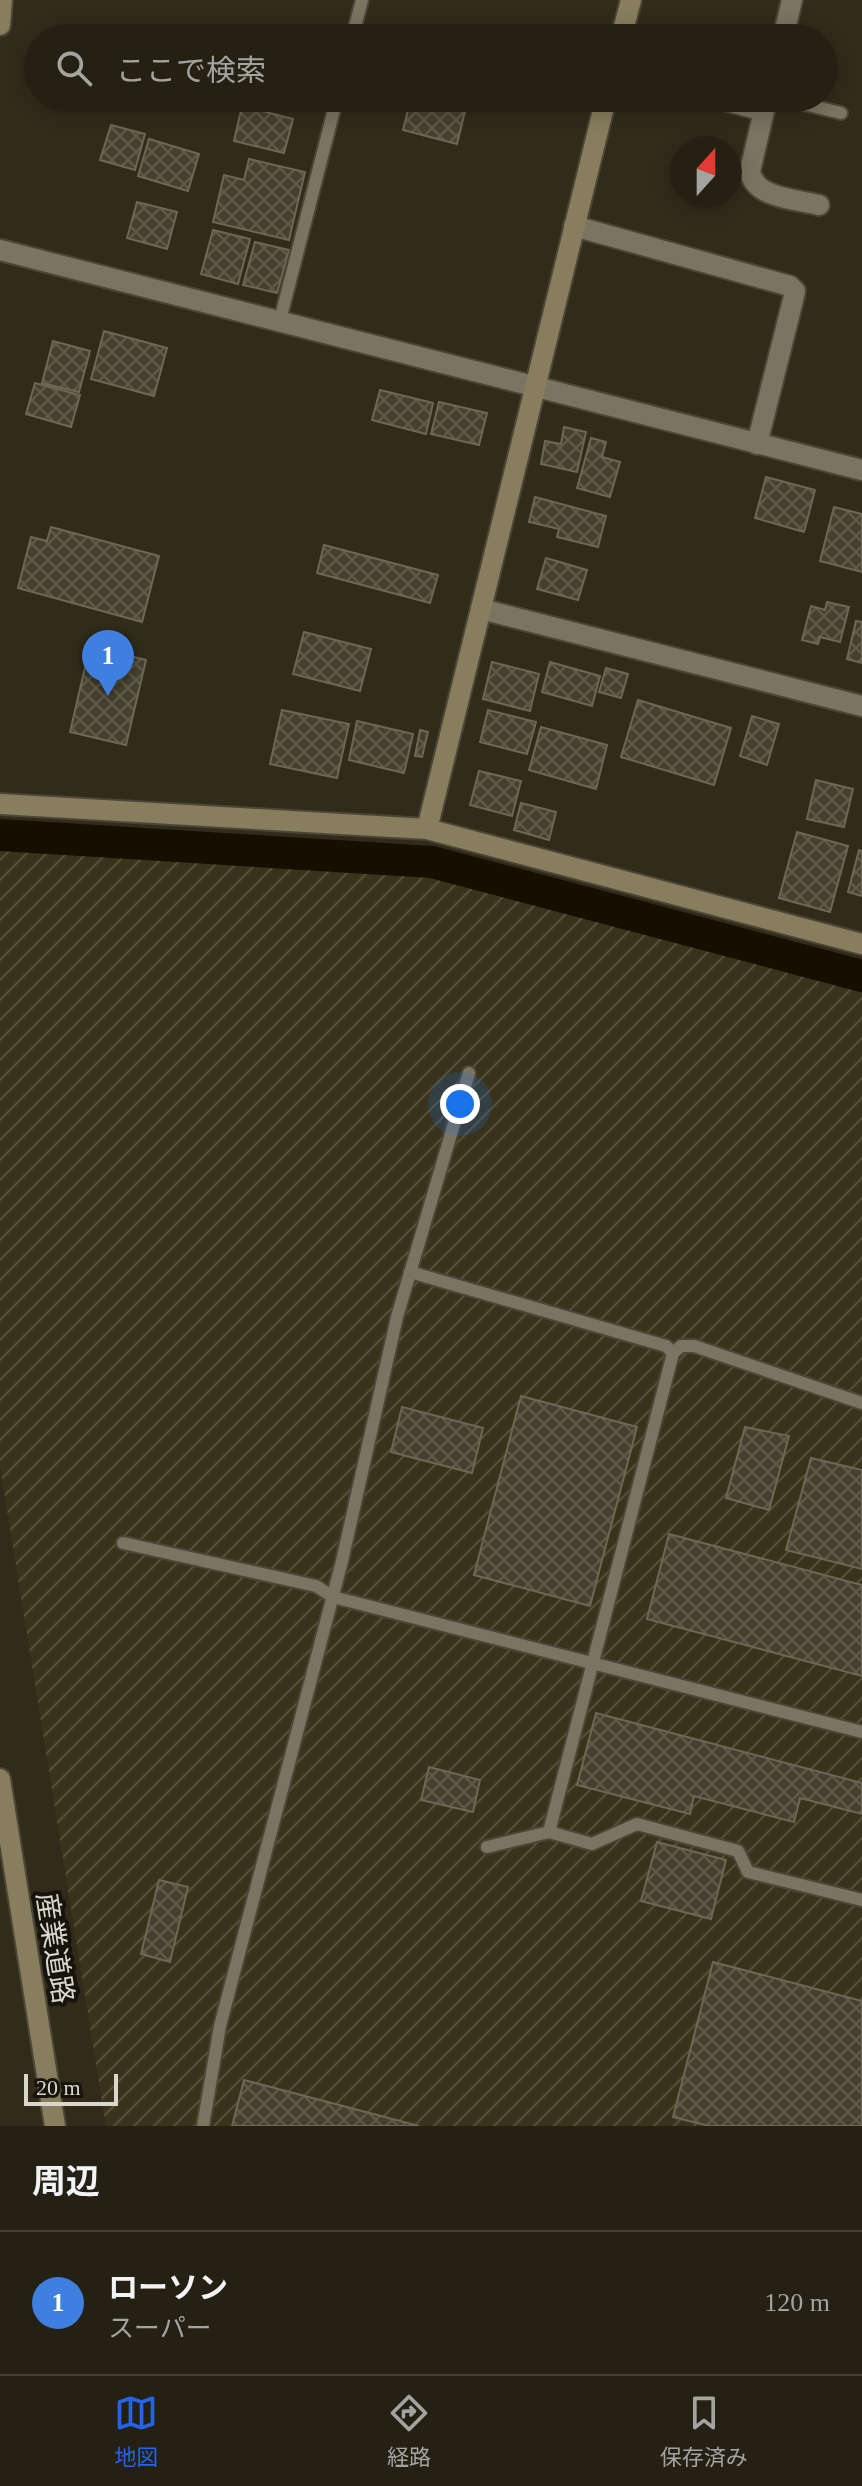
<!DOCTYPE html>
<html lang="ja">
<meta charset="utf-8">
<style>
body{margin:0;font-family:"Times New Roman","Noto Sans JP",serif;background:#2d281d;color:#f1f3f6}
.compass{position:absolute;left:670px;top:136px;width:72px;height:72px;border-radius:50%;background:#252014;box-shadow:0 4px 20px #0003;rotate:21deg}
.scale{position:absolute;left:24px;bottom:20px;width:94px;box-sizing:border-box;padding-left:8px;border:4px solid #d9d6cb;border-top:0;font-size:22px;line-height:28px;white-space:nowrap;color:#d9d6cb;-webkit-text-stroke:6px #16140c;paint-order:stroke}
.you{position:absolute;left:460px;top:1104px;width:28px;height:28px;margin:-20px;border:6px solid #fff;border-radius:50%;background:#1a73e8;box-shadow:0 0 0 12px #1a73e833}
.badge{display:grid;place-items:center;width:52px;height:52px;border-radius:50%;background:#2563eb;color:#fff;font-size:26px;font-weight:700}
.pin{position:absolute;translate:-50% -66px;filter:drop-shadow(0 2px 4px #0008)}
.pin::after{content:'';position:absolute;top:42px;width:28px;height:24px;background:inherit;clip-path:polygon(0 0,100% 0,50% 100%)}
.list{margin:0;padding:0;list-style:none}
h2{display:flex;justify-content:space-between;align-items:center;height:104px;margin:0;padding:0 32px;font-size:34px}
h2 small{font-size:26px;font-weight:400;color:#a3a3a0}
.list li{display:grid;grid-template-columns:52px 1fr auto;gap:24px;align-items:center;box-sizing:border-box;height:144px;padding:0 32px;border-top:2px solid #423e34}
.list b{display:block;font-size:30px;white-space:nowrap}
.list p{margin:0;font-size:26px;white-space:nowrap;color:#a3a3a0}
.list em{font-size:26px;font-style:normal;color:#a3a3a0}
.icon{flex:none;width:44px;height:44px;fill:none;stroke:currentColor;stroke-width:2;stroke-linecap:round;stroke-linejoin:round}
.map{position:relative;flex:none;width:862px;height:2126px;overflow:hidden}
.search{position:absolute;background:#252014;box-shadow:0 4px 20px #0003;left:24px;right:24px;top:24px;height:88px;display:flex;align-items:center;gap:20px;box-sizing:border-box;padding:0 28px;border-radius:44px;color:#a3a3a0;font-size:30px}
.sheet{height:248px;background:#252014}
nav{display:flex;justify-content:space-around;align-items:center;box-sizing:border-box;height:112px;border-top:2px solid #423e34;background:#252014;font-size:22px;color:#a3a3a0}
nav a{display:grid;justify-items:center;gap:4px}
nav .on{color:#2563eb}
.map>svg:first-child{display:block}
</style>
<div class="map">
<svg width="862" height="2126" viewBox="0 0 862 2126">
<defs>
<pattern id="industrial-furrows" width="10" height="10" patternUnits="userSpaceOnUse" patternTransform="scale(2)"><rect width="10" height="10" fill="#3a331b"/><path d="M-1 1l2-2M0 10L10 0M9 11l2-2" fill="none" stroke="#56503b"/></pattern>
<pattern id="building-cross-hatch" width="8" height="8" patternUnits="userSpaceOnUse" patternTransform="scale(2)"><rect width="8" height="8" fill="#46412f"/><path d="M0 0l8 8M0 8l8-8" fill="none" stroke="#605c4c"/></pattern>
</defs>
<rect width="100%" height="100%" fill="#312b1a"/>
<!-- industrial -->
<path fill="url(#industrial-furrows)" d="M0,843L423,867L862,981V2126H106L0,1466Z"/>
<g fill="none" stroke-linecap="round" stroke-linejoin="round">
<!-- canal -->
<path stroke="#160f00" stroke-width="32" d="M0,835L432,862L862,976"/>
</g>
<!-- building -->
<path fill="url(#building-cross-hatch)" stroke="#6d6754" stroke-width="2" d="M411,98H430L466,107L457,144L403,130Z
M242,106L293,119L284,153L234,141Z
M111,125L145,134L135,170L100,160Z
M149,139L199,154L188,191L138,176Z
M249,159L305,172L289,240L213,222L224,175L244,180Z
M137,202L177,212L167,249L127,238Z
M213,230L250,239L238,284L201,274Z
M255,242L289,250L277,293L243,285Z
M104,331L167,348L154,396L91,379Z
M53,341L90,351L79,392L42,383Z
M35,383L80,395L71,427L26,414Z
M380,390L433,403L426,434L372,420Z
M439,402L487,413L479,445L431,434Z
M564,427L586,432L577,472L541,464L545,441L561,444Z
M591,438L606,442L602,457L620,462L610,497L577,488Z
M766,477L815,490L804,532L755,518Z
M535,497L606,516L598,547L557,537L559,529L529,522Z
M834,507L862,514V572L820,561Z
M51,527L159,556L142,622L18,588L31,537L47,541Z
M324,545L438,575L430,603L317,573Z
M546,558L587,570L578,600L537,589Z
M827,602L849,607L840,642L820,637L818,644L802,640L811,606L825,610Z
M856,621L862,622V663L847,659Z
M304,632L371,649L360,691L293,674Z
M90,646L146,660L126,745L70,732Z
M492,662L539,674L530,711L483,699Z
M550,662L600,676L592,706L542,692Z
M606,668L628,674L621,698L599,692Z
M638,700L731,728L714,785L621,757Z
M282,710L349,724L337,778L270,764Z
M488,710L536,722L527,754L480,742Z
M752,716L779,724L767,765L740,756Z
M357,721L413,734L404,773L349,760Z
M541,727L607,745L596,789L529,770Z
M420,730L428,732L422,757L415,756Z
M479,771L521,781L512,816L470,805Z
M816,780L853,789L844,827L807,819Z
M521,803L556,812L549,840L514,830Z
M797,832L848,846L830,912L779,898Z
M859,850L862,851V896L848,892Z
M521,1396L637,1427L590,1606L474,1575Z
M402,1407L483,1428L472,1473L391,1452Z
M745,1427L789,1436L769,1510L726,1498Z
M811,1458L862,1470V1569L786,1550Z
M669,1534L862,1585V1676L647,1619Z
M596,1713L862,1783V1814L800,1798L794,1822L694,1796L690,1814L577,1785Z
M429,1767L480,1780L473,1812L421,1800Z
M657,1842L726,1860L711,1919L641,1901Z
M159,1880L188,1887L170,1962L141,1954Z
M713,1962L862,2001V2126H709L673,2117Z
M244,2080L419,2126H232Z"/>
<g fill="none" stroke-linecap="round" stroke-linejoin="round">
<!-- lane casing -->
<g stroke="#4b4638" stroke-width="16">
<path id="lane" d="M352,38L362,0
M779,98L841,113
M280,320L337,98
M410,1272L666,1346L673,1353L549,1832L487,1847
M673,1353L681,1346H694L862,1403
M123,1543L316,1586L333,1597L862,1732
M549,1832L592,1844L637,1824L738,1851L748,1872L862,1900
M203,2126L220,2026L342,1561L397,1317L469,1073"/>
</g>
<!-- street casing -->
<g stroke="#4b4638" stroke-width="24">
<path id="street" d="M783,38L792,0
M716,98L764,111
M767,98L750,171C754,198 795,199 819,205
M574,226L790,286L795,291L793,300L757,444
M0,250L862,470
M481,609L862,706"/>
</g>
<!-- secondary casing -->
<g stroke="#4b4638" stroke-width="24">
<path id="secondary" d="M0,25L2,0
M621,38L631,0
M0,804L427,829L862,944
M427,829L606,98
M0,1779L55,2126"/>
</g>
<!-- lane -->
<use href="#lane" stroke="#7a7461" stroke-width="12"/>
<!-- street -->
<use href="#street" stroke="#7a7461" stroke-width="20"/>
<!-- secondary -->
<use href="#secondary" stroke="#887e5d" stroke-width="20"/>
</g>
<g text-anchor="middle" dominant-baseline="central" stroke-width="8" stroke-linejoin="round" paint-order="stroke">
<!-- street labels -->
<g font-size="28" fill="#d9d6cb" stroke="#16140c">
<text transform="translate(55 1948) rotate(81)">産業道路</text>
</g>
</g>
</svg>
<svg class="compass" viewBox="-18 -18 36 36"><path d="M0-13l5 13h-10z" fill="#e53935"/><path d="M0 13l5-13h-10z" fill="#a3a3a0"/></svg>
<div class="scale">20 m</div>
<div class="you"></div>
<div class="pin badge" style="left:108px;top:696px;background:#3f7fe0">1</div>
<div class="search"><svg class="icon" aria-label="search" viewBox="0 0 24 24"><circle cx="10" cy="10" r="6"/><path d="M15 15l6 6"/></svg>ここで検索</div>
</div>
<section class="sheet">
<h2>周辺<small></small></h2>
<ul class="list">
<li><span class="badge" style="background:#3f7fe0">1</span><div><b>ローソン</b><p>スーパー</p></div><em>120 m</em></li>
</ul>
</section>
<nav>
<a class="on"><svg class="icon" aria-label="map" viewBox="0 0 24 24"><path d="M3 6l6-2 6 2 6-2v14l-6 2-6-2-6 2zM9 4v14M15 6v14"/></svg>地図</a>
<a><svg class="icon" aria-label="directions" viewBox="0 0 24 24"><path d="M12 3l9 9-9 9-9-9zM9 14v-3h6M13 9l2 2-2 2"/></svg>経路</a>
<a><svg class="icon" aria-label="saved" viewBox="0 0 24 24"><path d="M7 4h10v16l-5-4-5 4z"/></svg>保存済み</a>
</nav>
